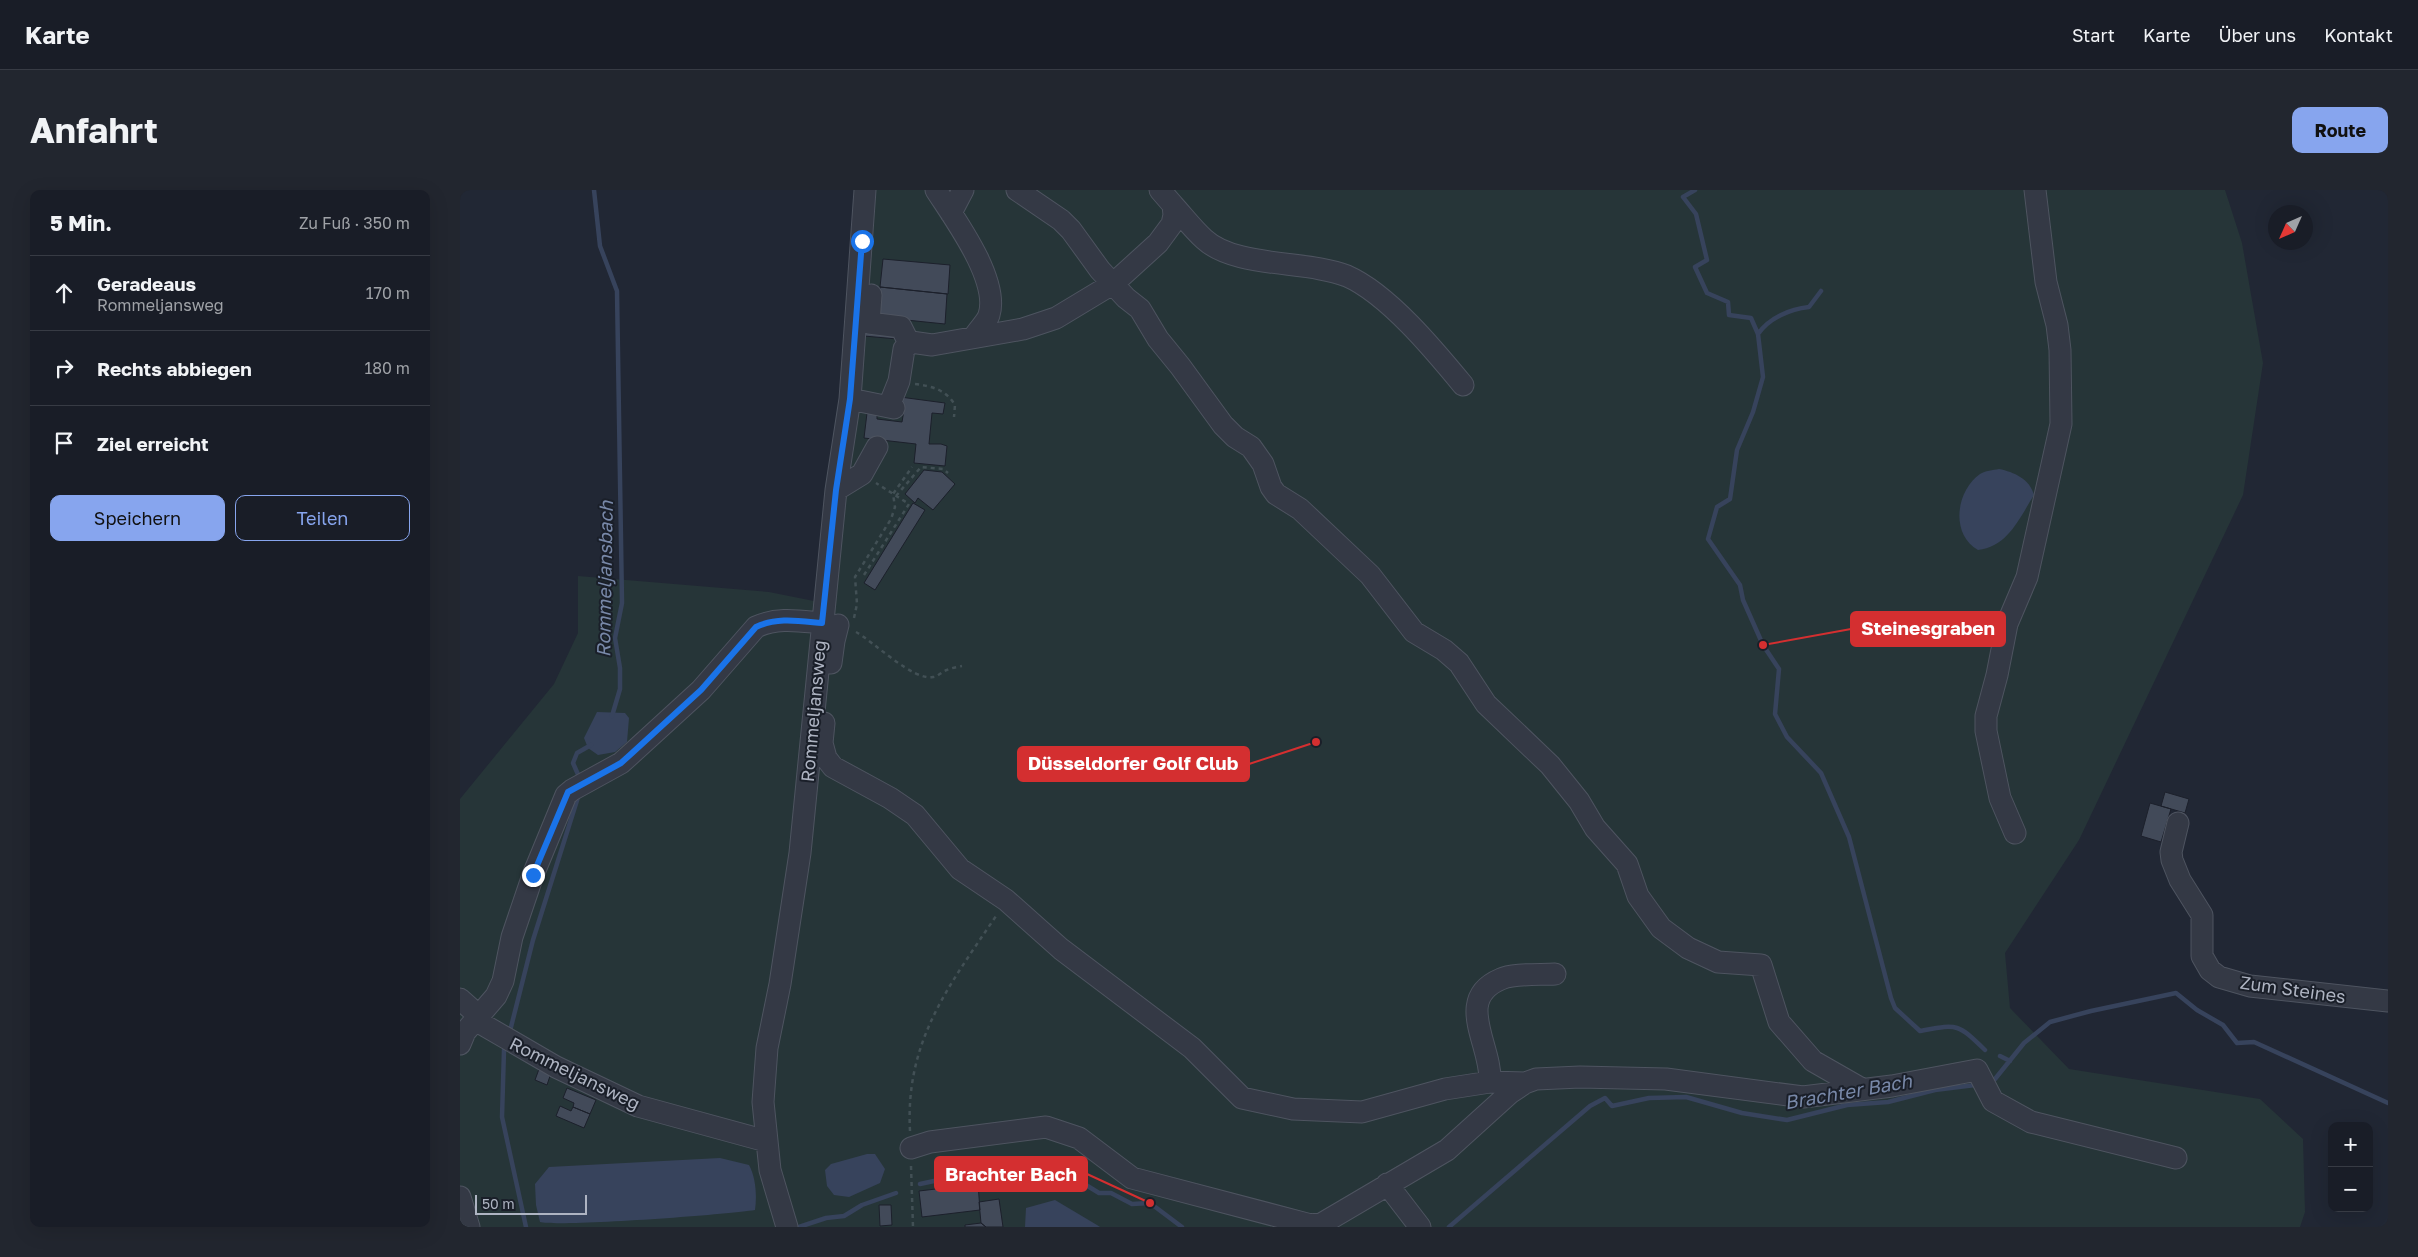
<!DOCTYPE html>
<html lang="de">
<meta charset="utf-8">
<style>
body{margin:0;font-family:"Golos Text",sans-serif;background:#22262f;color:#f1f3f6}
.controls{position:absolute;right:15px;bottom:15px;display:grid;overflow:hidden;border-radius:10px;box-shadow:0 5px 20px #0002}
.controls button{width:45px;height:45px;display:grid;place-items:center;padding:0;border:0;border-bottom:1px solid #373b44;background:#191d27;color:#f1f3f6;font:25px sans-serif}
.compass{position:absolute;left:1808px;top:15px;width:45px;height:45px;border-radius:50%;background:#191d27;box-shadow:0 5px 20px #0002;rotate:225deg}
.scale{position:absolute;left:15px;bottom:12px;width:112px;box-sizing:border-box;padding-left:5px;border:2px solid #aeb4c2;border-top:0;font-size:14px;line-height:18px;white-space:nowrap;color:#aeb4c2;-webkit-text-stroke:4px #1a1f29;paint-order:stroke}
.stop{position:absolute;width:15px;height:15px;margin:-11px;border:4px solid #1a73e8;border-radius:50%;background:#fff}
.stop.end{background:#1a73e8;border-color:#fff;box-shadow:0 1px 5px #0008}
.list{margin:0;padding:0;list-style:none}
h2{display:flex;justify-content:space-between;align-items:center;height:65px;margin:0;padding:0 20px;font-size:21px}
h2 small{font-size:16px;font-weight:400;color:#9fa2a7}
.list li{display:grid;grid-template-columns:32px 1fr auto;gap:15px;align-items:center;box-sizing:border-box;height:75px;padding:0 20px;border-top:1px solid #373b44}
.list b{display:block;font-size:19px;white-space:nowrap}
.list p{margin:0;font-size:16px;white-space:nowrap;color:#9fa2a7}
.list em{font-size:16px;font-style:normal;color:#9fa2a7}
.actions{display:flex;gap:10px;padding:15px 20px}
.actions a{flex:1;padding:11px 0;border:1px solid #87a5ee;border-radius:10px;text-align:center;font-size:18px;color:#87a5ee}
.actions .main{background:#87a5ee;color:#111}
.icon{flex:none;width:28px;height:28px;fill:none;stroke:currentColor;stroke-width:2;stroke-linecap:round;stroke-linejoin:round}
.map{position:relative;flex:none;width:1928px;height:1037px;overflow:hidden;border-radius:10px}
header{display:flex;align-items:center;gap:30px;box-sizing:border-box;height:70px;padding:0 25px;background:#191d27;border-bottom:1px solid #373b44}
header strong{font-size:24px}
nav{display:flex;gap:28px;margin-inline-start:auto;font-size:18px}
.intro{display:flex;align-items:center;justify-content:space-between;box-sizing:border-box;height:120px;padding:0 30px}
h1{margin:0;font-size:35px}
.button{padding:12px 22px;border-radius:10px;background:#87a5ee;color:#111;font-size:18px;font-weight:700}
main{display:flex;gap:30px;padding:0 30px}
aside{flex:1;background:#191d27;border-radius:10px;box-shadow:0 5px 20px #0002}
.map>svg:first-child{display:block}
</style>
<header>
<strong>Karte</strong>
<nav><a>Start</a><a>Karte</a><a>Über uns</a><a>Kontakt</a></nav>
</header>
<div class="intro"><h1>Anfahrt</h1><a class="button">Route</a></div>
<main>
<aside>
<h2>5 Min.<small>Zu Fuß · 350 m</small></h2>
<ul class="list">
<li><svg class="icon" aria-label="ahead" viewBox="0 0 24 24"><path d="M12 20V5M6 11l6-6 6 6"/></svg><div><b>Geradeaus</b><p>Rommeljansweg</p></div><em>170 m</em></li>
<li><svg class="icon" aria-label="right" viewBox="0 0 24 24"><path d="M7 20v-9h11M14 6l5 5-5 5"/></svg><div><b>Rechts abbiegen</b></div><em>180 m</em></li>
<li><svg class="icon" aria-label="arrive" viewBox="0 0 24 24"><path d="M6 21V4h12l-3 4 3 4H6"/></svg><div><b>Ziel erreicht</b></div></li>
</ul>
<div class="actions"><a class="main">Speichern</a><a>Teilen</a></div>
</aside>
<div class="map">
<svg width="1928" height="1037" viewBox="0 0 1928 1037">
<rect width="100%" height="100%" fill="#212734"/>
<!-- green -->
<path fill="#263538" d="M412,0H1765L1782,53L1803,173L1783,305L1619,650L1545,763L1550,818L1609,879L1800,909L1843,949L1845,1022L1840,1037H0V609L94,494L118,443V386L309,402L369,414Z"/>
<!-- water -->
<path fill="#37435c" d="M1539,279C1554,282 1570,289 1574,305C1560,327 1548,357 1518,360C1490,344 1496,301 1520,284C1525,281 1533,280 1539,279Z
M137,522L165,523L169,528L167,552L155,562L138,565L128,558L124,548Z
M407,964H415L425,979L420,993L389,1007L374,1005L367,996L365,980L371,974Z
M260,968L289,975C296,988 297,1006 295,1020C263,1025 99,1037 80,1032L76,1015L75,994L89,977Z
M595,1010L637,1035L640,1037H565L566,1018Z"/>
<g fill="none" stroke-linecap="round" stroke-linejoin="round">
<!-- stream -->
<path stroke="#37435c" stroke-width="4.5" d="M134,0L140,56L157,101L162,413L155,448L160,478V499L152,526
M1235,0L1223,7L1236,24L1247,70L1235,77L1247,103L1268,112L1269,125L1291,128L1298,144L1303,187L1293,222L1277,260L1270,309L1257,317L1248,349L1280,395L1283,410L1303,455L1319,479L1315,524L1327,547L1361,583L1389,647L1431,808L1435,818L1460,841C1498,834 1497,833 1525,860
M1298,144C1309,128 1330,119 1349,117L1361,101
M120,589L113,573L117,563L131,555
M50,841L73,750L119,604
M44,860L42,927L66,1037
M1540,866L1550,871
M1535,889L1564,853L1590,832L1631,821L1716,803L1737,820L1763,835L1777,853L1794,852L1928,913
M460,994L488,988L526,987L568,990L580,998L626,995L639,1003H651L672,1014L690,1013L722,1037
M339,1037L366,1028L384,1026L402,1015L436,1003
M989,1037L1130,916L1145,908L1152,916L1189,908L1226,907L1282,923L1327,930L1387,915L1428,912L1475,900L1515,895"/>
</g>
<!-- building -->
<path fill="#424a59" stroke="#1c202b" d="M423,69L490,75L488,104L420,97Z
M420,97L487,104L485,134L417,127Z
M404,140L438,144L437,149L404,146Z
M440,207L485,213L483,224L472,223L469,254H481L487,256L485,276L454,273L456,254L404,248L407,223L417,224V229L442,232L444,220Z
M464,280L482,282L495,294L473,320L458,308L455,313L445,304Z
M453,313L465,320L415,400L404,393Z
M1705,602L1729,609L1725,623L1701,616Z
M1690,613L1711,619L1701,652L1681,646Z
M79,879L91,883L87,895L75,890Z
M107,898L136,910L130,924L113,917L114,913L103,908Z
M100,916L111,921L113,917L130,924L124,938L96,926Z
M518,994L520,1020L462,1027L459,1001Z
M539,1009L543,1037H526L521,1033L519,1012Z
M419,1015H431L432,1035L420,1036Z
M521,1033L526,1037H505V1035Z"/>
<g fill="none" stroke-linecap="round" stroke-linejoin="round">
<!-- minor casing -->
<g stroke="#4e5460" stroke-width="23">
<path id="minor" d="M476,0C494,28 540,90 529,125C527,132 518,140 514,147
M557,0L601,30L611,40L640,80L666,108L680,119L698,149L720,176L763,235L775,247L791,257L803,274L811,297L816,304L840,319L910,385L954,442L984,460L999,473L1026,514L1090,575L1119,611L1135,638L1167,674L1178,706L1201,738L1228,758L1258,772L1301,775L1319,832L1353,871L1402,899
M713,15C723,26 733,39 744,49C775,78 847,70 887,86C928,104 975,161 1003,195
M491,23L503,0
M411,105L409,133L441,137L449,153
M390,209L434,218
M429,216L439,191L444,159L451,152L472,155L563,139L596,128L654,93L698,53L712,34L714,25L713,15L700,0
M376,300L402,284L417,257
M371,473L374,451L378,435
M364,533L362,553L366,568L373,577L430,608L455,625L500,679L546,710L601,759L732,858L782,908L833,919L902,922L985,899L1030,892L1065,893
M1718,633L1711,662L1712,670L1720,690L1742,725V766L1750,780L1759,787L1790,796L1928,811
M1555,643L1540,608L1526,541V526L1537,485L1547,434L1567,387L1601,234L1600,160L1597,135L1586,92L1575,0
M0,809L19,826
M15,830L96,877L178,916L306,951
M0,854L5,842L36,806L43,791L52,747L73,685L106,605L112,600L161,573L171,564L241,500L296,437C317,427 339,431 362,433
M1030,892C1032,855 993,809 1041,789C1053,783 1081,785 1095,784
M451,958L470,952L586,937L619,948L672,988L851,1035L863,1033L987,960L1050,903L1065,893L1076,889L1120,887L1206,889L1343,907L1432,896L1517,880L1533,911L1571,932L1716,968
M927,994L960,1037
M0,1007L9,1037
M327,1037L310,980L303,912L307,858L320,794L340,663L376,300L390,209L405,0"/>
</g>
<!-- path -->
<path stroke="#425055" stroke-width="2.5" stroke-dasharray="4 4" stroke-linecap="butt" d="M455,194C472,196 486,200 495,215L494,227
M436,306L461,277L483,279L488,283
M404,385L449,314L416,293
M394,428L397,414L395,387L431,329L435,317L433,304L452,277
M396,442C414,452 453,491 473,487C478,487 482,481 487,480C491,478 497,477 502,476
M450,941C445,851 489,796 536,726
M451,976L453,1037"/>
<!-- minor -->
<use href="#minor" stroke="#343945" stroke-width="21"/>
</g>
<g fill="none" stroke-linecap="round" stroke-linejoin="round">
<!-- route -->
<path stroke="#1a73e8" stroke-width="6" d="M73,685L108,602L161,573L171,564L241,500L296,437C317,427 339,431 362,433L376,300L390,209L402,51"/>
</g>
<g text-anchor="middle" dominant-baseline="central" stroke-width="4" stroke-linejoin="round" paint-order="stroke">
<!-- street labels -->
<g font-size="18" fill="#aeb4c2" stroke="#1a1f29">
<text transform="translate(353 521) rotate(-85)">Rommeljansweg</text>
<text transform="translate(1833 799) rotate(8)">Zum Steines</text>
<text transform="translate(115 883) rotate(26)">Rommeljansweg</text>
</g>
<!-- water labels -->
<g font-size="19" font-style="italic" fill="#7888a8" stroke="#1a1f29">
<text transform="translate(144 389) rotate(-89)">Rommeljansbach</text>
<text transform="translate(1388 901) rotate(-10)">Brachter Bach</text>
</g>
</g>
<!-- callouts -->
<path fill="none" stroke="#d42f30" stroke-width="2" d="M1303 455L1391 439M856 552L789 574M690 1013L627 984"/>
<g fill="#d42f30" stroke="#1a1f29" stroke-width="2">
<circle cx="1303" cy="455" r="5"/>
<circle cx="856" cy="552" r="5"/>
<circle cx="690" cy="1013" r="5"/>
</g>
<g fill="#d42f30" stroke="#d42f30" stroke-width="2">
<rect x="1391" y="422" width="154" height="34" rx="5"/>
<rect x="558" y="557" width="231" height="34" rx="5"/>
<rect x="475" y="967" width="152" height="34" rx="5"/>
</g>
<g font-size="19" text-anchor="middle" font-weight="bold" fill="#fff">
<text x="1468" y="445">Steinesgraben</text>
<text x="673" y="580">Düsseldorfer Golf Club</text>
<text x="551" y="991">Brachter Bach</text>
</g>
</svg>
<div class="controls">
<button>+</button>
<button>−</button>
</div>
<svg class="compass" viewBox="-18 -18 36 36"><path d="M0-13l5 13h-10z" fill="#e53935"/><path d="M0 13l5-13h-10z" fill="#9fa2a7"/></svg>
<div class="scale">50 m</div>
<div class="stop" style="left:402px;top:51px"></div>
<div class="stop end" style="left:73px;top:685px"></div>
</div>
</main>
